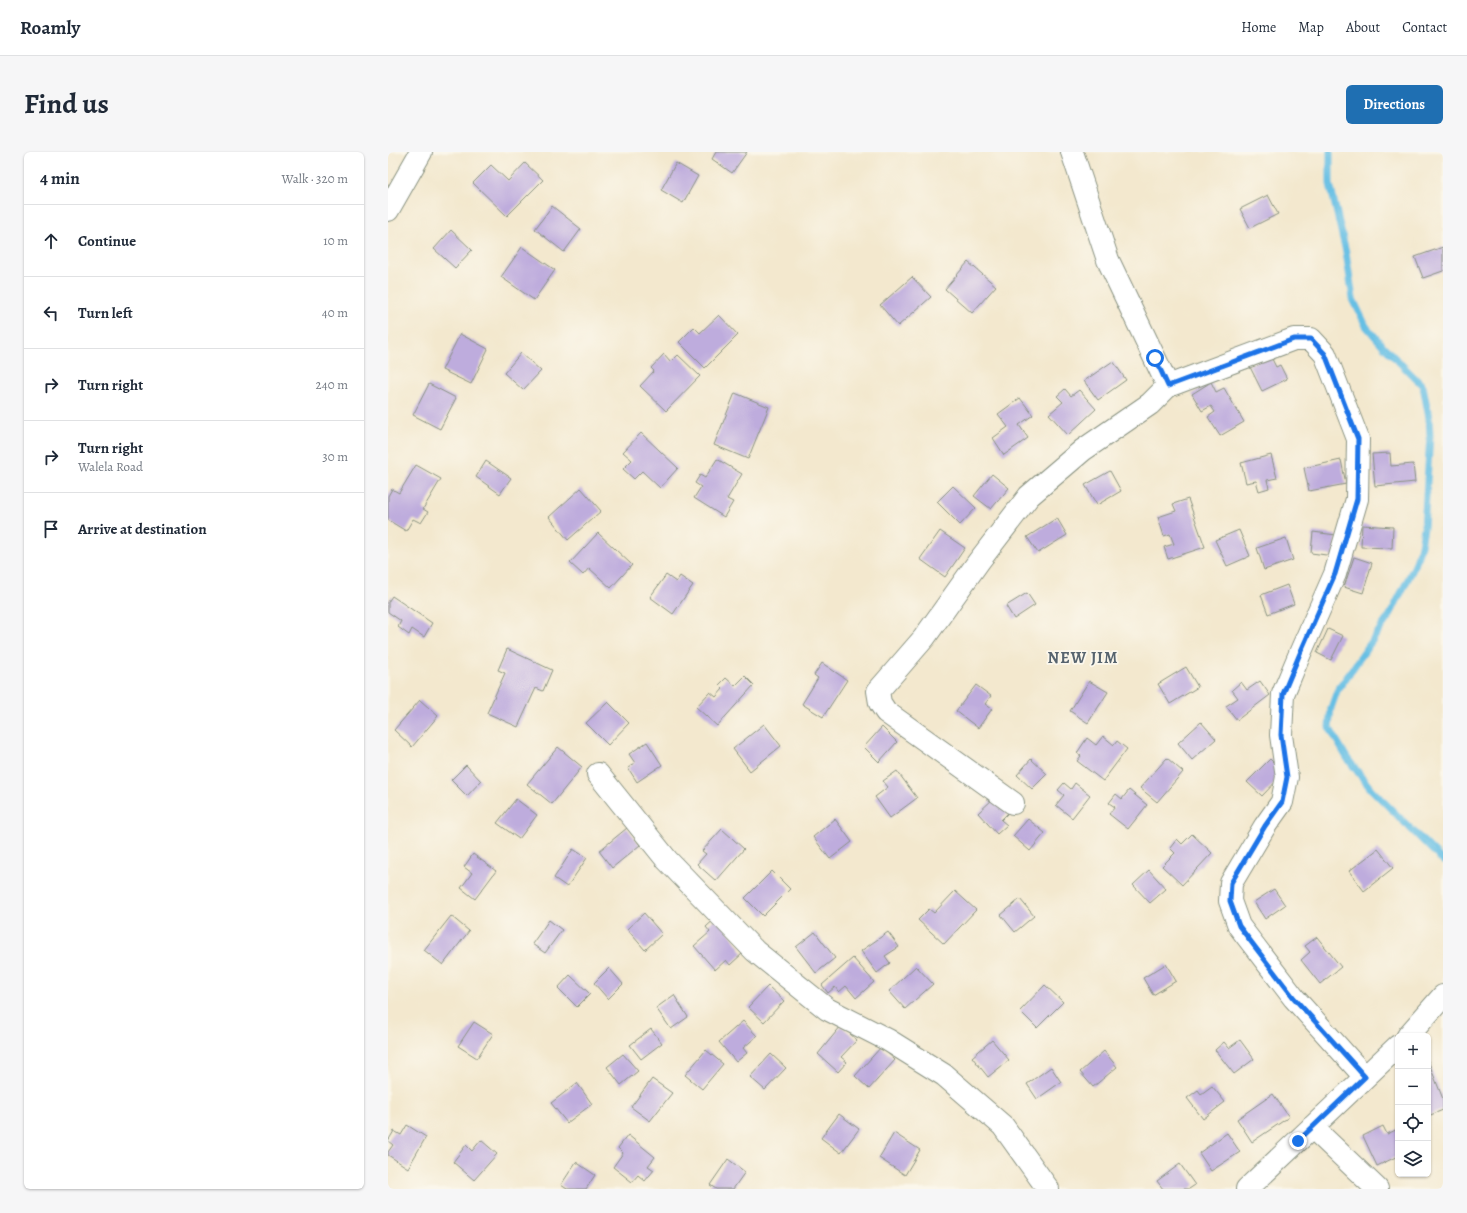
<!DOCTYPE html>
<meta charset="utf-8">
<style>
body{margin:0;font-family:Alegreya,serif;background:#f6f6f7;color:#1f2937}
.controls{position:absolute;right:12px;bottom:12px;display:grid;overflow:hidden;border-radius:6px;box-shadow:0 1px 3px #0004}
.controls button{width:36px;height:36px;display:grid;place-items:center;padding:0;border:0;border-bottom:1px solid #e0e1e3;background:#fff;color:#1f2937;font:20px sans-serif}
.stop{position:absolute;width:12px;height:12px;margin:-9px;border:3px solid #1a73e8;border-radius:50%;background:#fff}
.stop.end{background:#1a73e8;border-color:#fff;box-shadow:0 1px 4px #0008}
.list{margin:0;padding:0;list-style:none}
h2{display:flex;justify-content:space-between;align-items:center;height:52px;margin:0;padding:0 16px;font-size:17px}
h2 small{font-size:13px;font-weight:400;color:#747a83}
.list li{display:grid;grid-template-columns:26px 1fr auto;gap:12px;align-items:center;box-sizing:border-box;height:72px;padding:0 16px;border-top:1px solid #e0e1e3}
.list b{display:block;font-size:15px;white-space:nowrap}
.list p{margin:0;font-size:13px;white-space:nowrap;color:#747a83}
.list em{font-size:13px;font-style:normal;color:#747a83}
.icon{flex:none;width:22px;height:22px;fill:none;stroke:currentColor;stroke-width:2;stroke-linecap:round;stroke-linejoin:round}
.map{position:relative;flex:none;width:1055px;height:1037px;overflow:hidden;border-radius:6px}
header{display:flex;align-items:center;gap:24px;box-sizing:border-box;height:56px;padding:0 20px;background:#fff;border-bottom:1px solid #e0e1e3}
header strong{font-size:19px}
nav{display:flex;gap:22px;margin-inline-start:auto;font-size:14px}
.intro{display:flex;align-items:center;justify-content:space-between;box-sizing:border-box;height:96px;padding:0 24px}
h1{margin:0;font-size:28px}
.button{padding:10px 18px;border-radius:6px;background:#1f6fb2;color:#fff;font-size:14px;font-weight:700}
main{display:flex;gap:24px;padding:0 24px}
aside{flex:1;background:#fff;border-radius:6px;box-shadow:0 1px 3px #0004}
.map>svg:first-child{display:block}
</style>
<header>
<strong>Roamly</strong>
<nav><a>Home</a><a>Map</a><a>About</a><a>Contact</a></nav>
</header>
<div class="intro"><h1>Find us</h1><a class="button">Directions</a></div>
<main>
<aside>
<h2>4 min<small>Walk · 320 m</small></h2>
<ul class="list">
<li><svg class="icon" aria-label="ahead" viewBox="0 0 24 24"><path d="M12 20V5M6 11l6-6 6 6"/></svg><div><b>Continue</b></div><em>10 m</em></li>
<li><svg class="icon" aria-label="left" viewBox="0 0 24 24"><path d="M17 20v-9H6M10 6l-5 5 5 5"/></svg><div><b>Turn left</b></div><em>40 m</em></li>
<li><svg class="icon" aria-label="right" viewBox="0 0 24 24"><path d="M7 20v-9h11M14 6l5 5-5 5"/></svg><div><b>Turn right</b></div><em>240 m</em></li>
<li><svg class="icon" aria-label="right" viewBox="0 0 24 24"><path d="M7 20v-9h11M14 6l5 5-5 5"/></svg><div><b>Turn right</b><p>Walela Road</p></div><em>30 m</em></li>
<li><svg class="icon" aria-label="arrive" viewBox="0 0 24 24"><path d="M6 21V4h12l-3 4 3 4H6"/></svg><div><b>Arrive at destination</b></div></li>
</ul>
</aside>
<div class="map">
<svg width="1055" height="1037" viewBox="0 0 1055 1037">
<rect width="100%" height="100%" fill="#fbf7ec"/>
<filter id="ink" filterUnits="userSpaceOnUse"><feTurbulence type="fractalNoise" baseFrequency=".025" numOctaves="2"/><feDisplacementMap in="SourceGraphic" scale="8" xChannelSelector="R" yChannelSelector="G"/><feConvolveMatrix kernelMatrix="1 2 1 2 8 2 1 2 1" color-interpolation-filters="sRGB"/></filter>
<filter id="wash" filterUnits="userSpaceOnUse"><feTurbulence type="fractalNoise" baseFrequency=".012" numOctaves="4" result="noise"/><feDisplacementMap in="SourceGraphic" scale="16" xChannelSelector="R" yChannelSelector="G"/><feGaussianBlur stdDeviation="0.9" result="paint"/><feColorMatrix in="noise" values="0 0 0 0 0 0 0 0 0 0 0 0 0 0 0 0 0 1.4 0 .05"/><feComposite in="paint" operator="in"/></filter>
<g filter="url(#wash)">
<rect width="100%" height="100%" fill="#f3e8ce"/>
<g fill="none" stroke-linecap="round" stroke-linejoin="round">
<!-- stream -->
<path stroke="#66bfe4" stroke-width="7" d="M942,0V32L958,100L965,147L978,174L997,196L1035,234L1041,266L1042,284L1036,376L1033,394L1027,413L1002,463L949,539L943,556L941,575L959,606L983,637L1055,709"/>
</g>
<g id="blocks">
<!-- building -->
<path fill="#beacdd" d="M328,0H359L344,21L324,7Z
M137,11L155,28L119,64L85,31L103,13L120,29Z
M288,11L310,24L295,51L273,38Z
M880,43L890,62L862,76L852,57Z
M164,54L193,77L176,100L147,77Z
M63,78L84,98L67,116L46,97Z
M134,95L167,118L146,148L113,125Z
M1055,95V119L1035,126L1027,105Z
M580,110L608,134L584,161L557,137Z
M524,125L543,145L510,174L492,153Z
M331,163L350,183L317,216L291,190L306,175L312,181Z
M72,182L100,197L83,232L54,218Z
M133,201L153,219L135,238L116,221Z
M276,202L283,210L290,203L312,224L278,259L252,234L266,219L263,216Z
M882,203L888,215L892,213L899,227L874,239L861,213Z
M725,209L738,228L710,248L696,229Z
M823,230L828,240L836,236L856,270L832,284L820,265L827,260L823,254L814,259L804,242Z
M41,232L68,246L52,277L25,263Z
M677,237L683,244L691,238L708,257L680,283L661,262L675,250L669,244Z
M347,241L381,255L360,307L326,293Z
M632,246L645,263L631,273L640,286L616,303L605,286L620,275L610,262Z
M253,281L290,316L272,336L254,319L246,327L235,317L244,308L235,300Z
M1002,301L1003,314L1025,312L1027,330L987,334L984,302Z
M883,303L889,326L879,328L881,336L871,339L868,329L858,331L853,311Z
M329,307L354,322L339,347L345,350L336,365L306,346L313,335L307,331L312,323L317,326Z
M953,308L958,332L921,339L916,316Z
M98,309L123,326L112,342L88,325Z
M28,313L53,327L35,357L40,360L33,371L25,367L18,379L0,368V344L4,337L11,341Z
M722,319L733,339L709,353L697,333Z
M604,322L621,336L603,357L586,344Z
M565,334L588,356L572,373L549,350Z
M193,336L213,359L180,388L161,365Z
M800,347L817,395L780,407L776,395L786,392L782,382L776,384L770,365L788,359L785,352Z
M669,366L679,383L650,401L639,385Z
M974,373L1005,375L1004,396L973,395Z
M851,378L862,404L839,414L827,388Z
M552,379L577,396L557,425L532,407Z
M925,380L948,383L946,404L923,401Z
M210,381L244,413L223,436L201,416L195,423L182,411Z
M898,386L905,408L876,418L869,396Z
M966,405L984,411L975,441L956,435Z
M278,423L288,430L292,424L305,433L285,462L262,445Z
M899,433L906,452L880,462L873,443Z
M639,441L647,453L626,467L618,454Z
M4,444L44,471L36,485L24,477L21,483L10,475L13,469L0,460V450Z
M940,477L955,484L943,508L929,501Z
M119,497L164,518L155,539L148,536L130,575L99,561L117,521L110,518Z
M434,511L459,528L435,565L414,552L430,526L426,523Z
M798,515L810,535L782,552L770,532Z
M357,524L366,533L329,574L308,555L322,540L328,545L335,537L331,533L338,526L347,534Z
M701,529L720,540L700,571L682,559Z
M872,529L882,543L849,568L838,554L850,546L844,538L853,530L859,538Z
M588,533L603,544L597,552L604,557L590,576L568,559Z
M32,548L50,564L24,595L6,578Z
M220,550L241,571L220,593L198,571Z
M813,570L828,587L804,608L790,591Z
M376,572L393,594L362,619L345,597Z
M494,575L509,590L491,610L476,595Z
M715,584L726,593L729,589L739,597L715,629L689,609L693,604L689,601L699,586L708,593Z
M259,590L274,613L249,630L240,616L247,611L241,602Z
M170,595L194,615L164,652L139,632Z
M779,606L795,620L769,650L752,636Z
M643,607L659,622L644,637L629,623Z
M882,607L896,621L874,644L859,630Z
M78,613L93,629L79,644L63,628Z
M509,619L529,646L502,666L487,645L500,635L495,629Z
M676,631L683,637L687,631L702,643L684,666L668,653L676,643L670,638Z
M741,638L759,653L740,677L721,662L727,655L721,651L728,642L734,647Z
M606,646L620,661L613,668L619,673L609,682L590,661Z
M128,647L149,663L131,687L109,671Z
M447,667L464,690L442,707L425,685Z
M640,667L657,681L642,699L625,684Z
M239,676L252,693L224,716L211,699Z
M334,677L356,697L328,729L309,712L318,702L314,699Z
M804,682L824,701L794,733L774,714L787,701L782,696L789,687L794,692Z
M185,697L199,706L179,735L166,726Z
M990,697L1005,716L976,739L961,719Z
M85,702L108,719L87,747L73,736L84,721L76,715Z
M761,718L778,737L762,751L745,733Z
M384,719L402,737L375,764L357,746Z
M886,737L897,753L877,767L866,750Z
M567,739L588,758L556,792L530,768L541,757L546,761Z
M632,747L646,764L627,780L613,763Z
M256,761L274,782L257,798L239,777Z
M63,764L81,779L55,813L36,798Z
M330,764L355,801L342,813L338,808L327,818L306,794L322,780L318,775Z
M161,768L174,778L157,801L144,792Z
M427,780L447,806L428,821L408,795Z
M500,780L511,795L497,804L502,811L489,821L473,799Z
M929,785L953,815L932,832L913,808L922,800L917,794Z
M465,806L486,830L468,846L458,834L451,840L447,835L440,841L434,833Z
M778,812L788,829L765,843L755,826Z
M528,814L545,832L517,857L501,839Z
M221,816L235,832L220,847L206,831Z
M182,823L202,842L189,855L170,836Z
M657,833L675,850L649,876L632,859Z
M380,834L396,849L376,870L360,855Z
M286,843L300,865L283,877L268,856Z
M355,869L369,884L355,896L359,901L348,910L331,890Z
M86,870L105,882L89,906L70,894Z
M453,874L469,888L453,905L459,910L450,920L430,902Z
M263,877L274,891L253,907L242,893Z
M604,888L621,908L600,925L584,905Z
M852,888L866,907L846,922L827,898L836,890L841,896Z
M493,895L507,908L481,937L467,924Z
M318,898L335,912L314,937L297,923Z
M716,899L729,915L705,935L692,920Z
M235,902L250,919L233,933L219,915Z
M383,902L398,916L377,938L362,925Z
M1040,909L1055,947V958L1040,964Z
M663,915L673,930L649,947L639,932Z
M264,927L284,941L262,969L243,955Z
M189,931L204,952L179,971L163,951Z
M824,934L837,950L815,967L799,946L810,938L813,942Z
M885,942L901,965L864,990L849,967Z
M451,962L471,977L453,1001L433,986Z
M19,973L38,985L20,1016L0,1003V1000L5,993L0,989L6,979L13,983Z
M995,974L999,982L1010,977V1004L989,1014L975,984Z
M506,981L532,998L517,1023L491,1006Z
M839,981L852,1000L823,1019L811,1001Z
M240,983L267,1005L260,1014L266,1018L257,1029L250,1023L244,1030L225,1015L235,1001L230,996Z
M93,988L109,1002L86,1028L65,1010L78,993L84,999Z
M340,1007L357,1020L345,1037H328L322,1033Z
M188,1010L207,1023L198,1037H179L173,1033Z
M792,1012L807,1033L801,1037H775L769,1029Z"/>
</g>
</g>
<g filter="url(#ink)">
<use href="#blocks" fill-opacity="0" stroke="#899281" stroke-width="1"/>
<g fill="none" stroke-linecap="round" stroke-linejoin="round">
<!-- minor casing -->
<g stroke="#899281" stroke-width="24">
<path id="minor" d="M684,0L720,108L780,234
M0,58L33,0
M210,622L279,708L367,799L439,857L500,888L556,923L615,974L660,1037
M625,651L498,560L492,551L490,539L536,486L591,409L641,344L695,298L762,252L780,234L906,187H923L937,202L970,287L969,347L947,422L913,499L895,542L893,583L899,625L894,650L877,674L843,731L842,749L851,774L906,846L977,925
M1020,884L1055,844
M924,975L989,1037
M859,1037L1010,894"/>
</g>
<!-- minor -->
<use href="#minor" stroke="#fff" stroke-width="22"/>
</g>
</g>
<g fill="none" stroke-linecap="round" stroke-linejoin="round" filter="url(#ink)">
<!-- route -->
<path stroke="#1a73e8" stroke-width="5" d="M767,206L780,234L906,187H923L937,202L970,287L969,347L947,422L913,499L895,542L893,583L899,625L894,650L877,674L843,731L842,749L851,774L906,846L977,925L910,989"/>
</g>
<g text-anchor="middle" dominant-baseline="central" stroke-width="3.5" stroke-linejoin="round" paint-order="stroke">
<!-- district labels -->
<g font-size="16" font-weight="bold" letter-spacing="1" fill="#57646f" stroke="#fbf7ec">
<text x="695" y="506">NEW JIM</text>
</g>
</g>
</svg>
<div class="controls">
<button>+</button>
<button>−</button>
<button><svg class="icon" aria-label="locate" viewBox="0 0 24 24"><circle cx="12" cy="12" r="6"/><path d="M12 2v4M12 18v4M2 12h4M18 12h4"/></svg></button>
<button><svg class="icon" aria-label="layers" viewBox="0 0 24 24"><path d="M12 4l9 5-9 5-9-5zM3 14l9 5 9-5"/></svg></button>
</div>
<div class="stop" style="left:767px;top:206px"></div>
<div class="stop end" style="left:910px;top:989px"></div>
</div>
</main>
